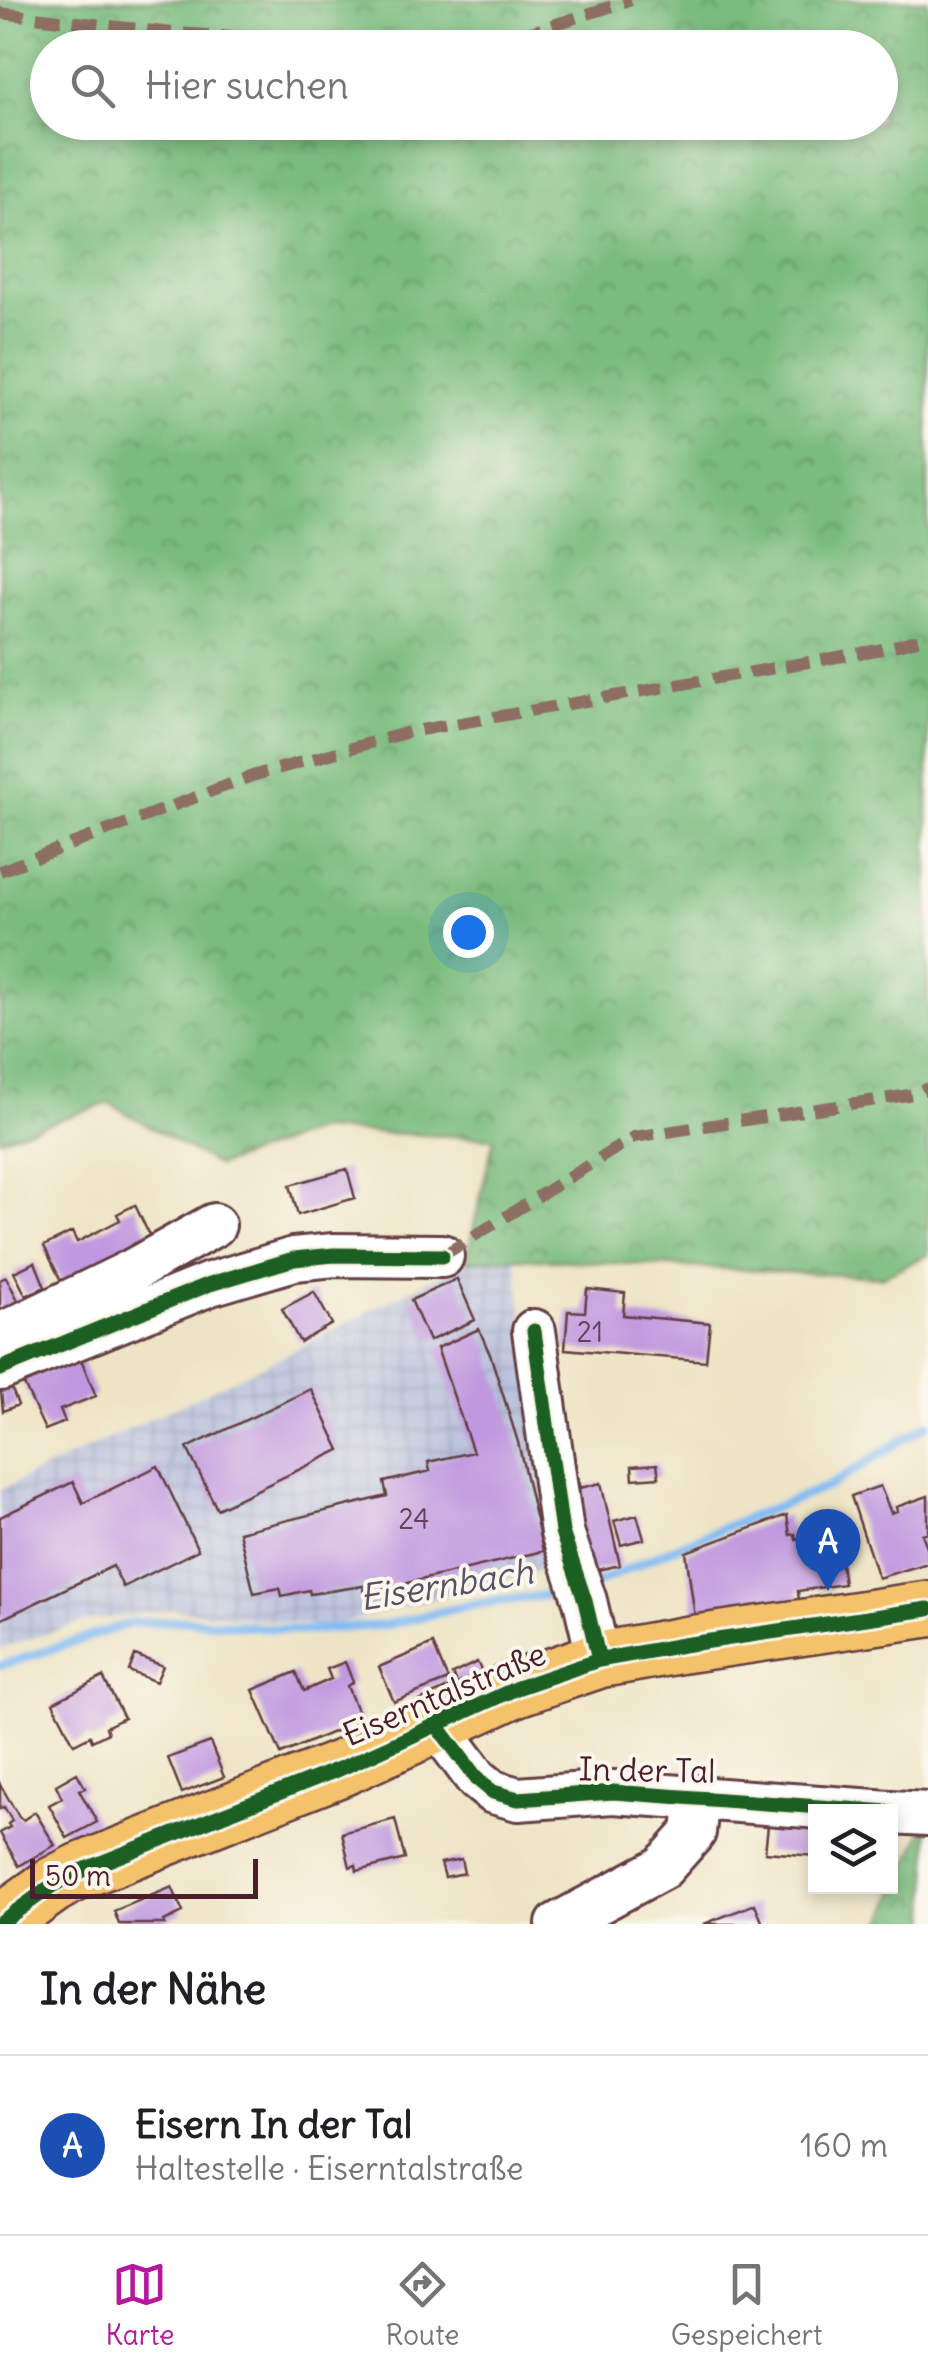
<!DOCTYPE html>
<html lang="de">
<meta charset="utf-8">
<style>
body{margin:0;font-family:Delius,sans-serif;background:#f6f6f6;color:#202124}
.controls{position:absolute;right:30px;bottom:30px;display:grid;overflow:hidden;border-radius:0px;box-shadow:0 5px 15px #0003}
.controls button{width:90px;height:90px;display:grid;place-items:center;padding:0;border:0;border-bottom:2px solid #e0e0e0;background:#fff;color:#202124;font:50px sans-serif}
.scale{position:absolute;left:30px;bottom:25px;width:228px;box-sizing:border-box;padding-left:10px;border:5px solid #4a1f2b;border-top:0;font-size:28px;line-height:35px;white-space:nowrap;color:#4a1f2b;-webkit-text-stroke:8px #fbf7ec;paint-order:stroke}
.you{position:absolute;left:468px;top:932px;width:35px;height:35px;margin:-25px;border:8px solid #fff;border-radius:50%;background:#1a73e8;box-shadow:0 0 0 15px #1a73e833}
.badge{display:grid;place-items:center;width:65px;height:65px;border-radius:50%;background:#b5179e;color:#fff;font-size:32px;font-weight:700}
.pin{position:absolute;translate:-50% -82px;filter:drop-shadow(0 2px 5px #0008)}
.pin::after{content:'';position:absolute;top:52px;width:35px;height:30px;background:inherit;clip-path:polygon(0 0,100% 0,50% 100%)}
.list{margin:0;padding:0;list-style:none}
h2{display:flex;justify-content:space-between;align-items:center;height:130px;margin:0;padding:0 40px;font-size:42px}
h2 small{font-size:32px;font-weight:400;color:#757577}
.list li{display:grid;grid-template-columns:65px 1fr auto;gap:30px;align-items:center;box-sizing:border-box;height:180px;padding:0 40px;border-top:2px solid #e0e0e0}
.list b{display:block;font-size:38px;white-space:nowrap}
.list p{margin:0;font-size:32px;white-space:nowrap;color:#757577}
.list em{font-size:32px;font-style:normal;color:#757577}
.icon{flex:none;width:55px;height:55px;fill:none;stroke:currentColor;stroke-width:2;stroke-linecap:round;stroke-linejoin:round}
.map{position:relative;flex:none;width:928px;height:1924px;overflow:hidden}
.search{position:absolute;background:#fff;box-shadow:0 5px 15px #0003;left:30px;right:30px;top:30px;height:110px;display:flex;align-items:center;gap:25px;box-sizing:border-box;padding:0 35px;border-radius:55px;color:#757577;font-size:38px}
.sheet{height:310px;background:#fff}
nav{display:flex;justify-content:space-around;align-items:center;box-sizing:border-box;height:140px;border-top:2px solid #e0e0e0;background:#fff;font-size:28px;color:#757577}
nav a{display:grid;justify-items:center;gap:5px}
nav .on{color:#b5179e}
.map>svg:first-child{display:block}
</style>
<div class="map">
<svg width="928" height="1924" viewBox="0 0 928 1924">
<defs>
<pattern id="industrial-grid" width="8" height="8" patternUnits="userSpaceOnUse" patternTransform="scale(2.5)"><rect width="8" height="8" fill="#bcc3de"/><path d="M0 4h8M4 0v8" fill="none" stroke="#a3a7bf"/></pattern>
<pattern id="forest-crowns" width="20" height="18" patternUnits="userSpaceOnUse" patternTransform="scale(2.5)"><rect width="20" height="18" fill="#7abc7e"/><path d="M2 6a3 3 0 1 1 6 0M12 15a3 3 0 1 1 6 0" fill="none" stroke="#669867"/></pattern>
</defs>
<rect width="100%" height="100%" fill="#fbf7ec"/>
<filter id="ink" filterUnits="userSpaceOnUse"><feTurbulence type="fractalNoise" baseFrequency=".01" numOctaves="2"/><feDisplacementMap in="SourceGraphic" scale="20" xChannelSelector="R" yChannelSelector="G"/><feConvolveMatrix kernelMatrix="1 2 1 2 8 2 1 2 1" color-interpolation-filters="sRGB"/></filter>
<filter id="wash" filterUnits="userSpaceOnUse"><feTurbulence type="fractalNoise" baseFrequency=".0048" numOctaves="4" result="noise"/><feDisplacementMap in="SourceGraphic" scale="40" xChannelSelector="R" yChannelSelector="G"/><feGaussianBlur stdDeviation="2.25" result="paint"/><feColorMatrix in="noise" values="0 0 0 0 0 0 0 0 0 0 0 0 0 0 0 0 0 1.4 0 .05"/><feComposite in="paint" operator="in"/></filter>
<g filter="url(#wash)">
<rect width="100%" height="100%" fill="#eee4c5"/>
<!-- industrial -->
<path fill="url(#industrial-grid)" d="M516,1258L552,1566L327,1627L173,1609L82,1622L0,1649V1490L289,1353L466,1261Z"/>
<!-- forest -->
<path fill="url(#forest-crowns)" stroke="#626e54" stroke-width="2.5" fill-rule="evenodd" d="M0,0H928V1255L881,1277L516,1258L466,1261L494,1138L318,1130L218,1166L109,1103L0,1139ZM48,48H880V122H48Z
M928,1828V1924H882L923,1829Z"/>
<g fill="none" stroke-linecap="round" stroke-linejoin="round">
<!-- stream -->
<path stroke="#83bbf3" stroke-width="9" d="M591,1586L680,1545L829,1486L928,1424
M0,1666L131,1623L186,1620L301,1631L385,1625L470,1605L571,1592"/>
</g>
<g id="blocks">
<!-- building -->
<path fill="#c098df" d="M347,1169L355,1198L298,1215L290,1185Z
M135,1205L154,1245L65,1289L44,1246L72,1232L77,1242L120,1220L117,1214Z
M35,1262L45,1287L26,1296L14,1272Z
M6,1277L23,1310L0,1321V1280Z
M457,1279L475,1320L429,1341L411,1300Z
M587,1289L625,1293L623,1315L710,1323L706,1361L565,1349L568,1311L585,1312Z
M314,1292L332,1324L300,1342L282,1309Z
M479,1329L491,1357L518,1442L543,1551L365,1593L363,1586L310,1594L309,1590L282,1596L280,1588L254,1593L239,1532L387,1496L384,1482L430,1471L428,1462L473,1452L437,1348Z
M80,1357L96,1396L60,1410L65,1422L45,1430L22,1380Z
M8,1379L18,1405L3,1411L0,1382Z
M311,1389L340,1450L217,1509L187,1448Z
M571,1452L580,1488L601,1483L620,1565L585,1573Z
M657,1464L659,1477L633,1479L632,1466Z
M158,1466L198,1550L123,1587L113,1566L0,1620V1517L73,1482L83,1503Z
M880,1486L891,1513L897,1511L896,1507L928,1496V1532L922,1534L928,1549V1563L878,1578L851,1496Z
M637,1515L644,1539L621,1545L614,1521Z
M787,1515L790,1535L795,1534L796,1539L802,1538L803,1543L823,1540V1544L838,1542L844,1584L798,1591L799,1602L695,1617L686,1552Z
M433,1644L448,1680L394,1702L379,1667Z
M135,1655L163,1666L156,1682L129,1671Z
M345,1662L353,1682L347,1686L361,1720L281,1754L253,1690L296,1672L304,1691L331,1679L327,1669Z
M477,1662L483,1674L458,1686L452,1674Z
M103,1677L124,1718L106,1727L108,1733L92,1741L90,1736L74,1744L53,1703Z
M210,1742L224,1777L182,1793L168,1758Z
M77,1773L85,1788L79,1790L97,1822L67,1838L49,1805L62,1798L56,1785Z
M0,1784L19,1817L23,1820L35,1812L55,1845L19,1866L0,1833L10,1827L8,1824L12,1821L4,1807L0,1809Z
M395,1819L405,1859L357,1871L356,1865L350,1867L342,1833Z
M768,1825L816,1829V1856L765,1852Z
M890,1834L898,1835L895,1862L890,1861Z
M461,1859L464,1873L445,1877L441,1863Z
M172,1887L183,1912L164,1921L165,1924H119L114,1911Z
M755,1904L763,1924H704Z"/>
</g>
</g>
<g filter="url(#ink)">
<use href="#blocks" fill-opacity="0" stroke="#633d42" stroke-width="2.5"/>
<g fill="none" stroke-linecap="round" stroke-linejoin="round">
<!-- minor casing -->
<g stroke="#633d42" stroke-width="48">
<path id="minor" d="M534,1331L562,1532L585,1601L599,1660
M0,1335L130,1272L214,1225
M0,1369L210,1284L294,1259L334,1255L442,1256
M436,1724L477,1779L493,1792L518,1799L613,1792L889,1812
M890,1812L928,1814
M558,1924L662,1868L694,1832L698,1797"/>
</g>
<!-- major casing -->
<g stroke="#633d42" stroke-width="60">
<path id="major" d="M0,1923L53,1885L78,1872L344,1767L517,1688L599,1660L683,1645L928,1609"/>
</g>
<!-- minor -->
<use href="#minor" stroke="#fff" stroke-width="42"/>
<!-- major -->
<use href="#major" stroke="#f3c26a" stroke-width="55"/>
<!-- quiet -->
<path stroke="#8d6e63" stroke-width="12" stroke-dasharray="25 12" stroke-linecap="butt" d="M0,13L163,32L388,48
M482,48L631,0
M0,871L252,776L409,732L883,649L928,637
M442,1256L634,1137L915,1094L928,1088"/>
<!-- cycleway casing -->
<g stroke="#fbf7ec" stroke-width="21">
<path id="cycleway" d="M534,1331L562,1532L585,1601L599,1660
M0,1369L210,1284L294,1259L334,1255L442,1256
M436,1724L477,1779L493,1792L518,1799L613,1792L889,1812
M0,1923L53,1885L78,1872L344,1767L517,1688L599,1660L683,1645L928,1609"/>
</g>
<!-- cycleway -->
<use href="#cycleway" stroke="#1b5e20" stroke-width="15"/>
</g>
</g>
<g text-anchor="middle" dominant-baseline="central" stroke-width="8" stroke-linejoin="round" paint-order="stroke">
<!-- number labels -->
<g font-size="28" fill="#683d58">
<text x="590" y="1332">21</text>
<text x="414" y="1519">24</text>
</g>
<!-- street labels -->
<g font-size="32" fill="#4a1f2b" stroke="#fbf7ec">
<text transform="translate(444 1694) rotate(-23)">Eiserntalstraße</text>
<text transform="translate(647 1770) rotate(1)">In der Tal</text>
</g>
<!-- water labels -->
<g font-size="35" font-style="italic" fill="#5b4e67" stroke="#fbf7ec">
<text transform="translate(446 1584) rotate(-9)">Eisernbach</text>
</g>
</g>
</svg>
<div class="controls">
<button><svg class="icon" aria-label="layers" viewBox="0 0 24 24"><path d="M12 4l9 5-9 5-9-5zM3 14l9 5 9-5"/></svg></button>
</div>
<div class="scale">50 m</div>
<div class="you"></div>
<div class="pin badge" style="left:828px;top:1591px;background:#1a4fb4">A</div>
<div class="search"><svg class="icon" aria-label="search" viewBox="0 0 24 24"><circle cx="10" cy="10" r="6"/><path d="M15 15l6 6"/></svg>Hier suchen</div>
</div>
<section class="sheet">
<h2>In der Nähe<small></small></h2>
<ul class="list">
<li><span class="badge" style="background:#1a4fb4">A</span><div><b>Eisern In der Tal</b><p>Haltestelle · Eiserntalstraße</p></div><em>160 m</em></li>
</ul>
</section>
<nav>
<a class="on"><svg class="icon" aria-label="map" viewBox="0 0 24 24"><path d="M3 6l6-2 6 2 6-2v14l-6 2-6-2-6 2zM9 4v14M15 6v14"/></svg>Karte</a>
<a><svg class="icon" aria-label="directions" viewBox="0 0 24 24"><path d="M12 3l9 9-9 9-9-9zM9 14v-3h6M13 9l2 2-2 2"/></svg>Route</a>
<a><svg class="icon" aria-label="saved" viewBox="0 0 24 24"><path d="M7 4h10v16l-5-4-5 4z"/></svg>Gespeichert</a>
</nav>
